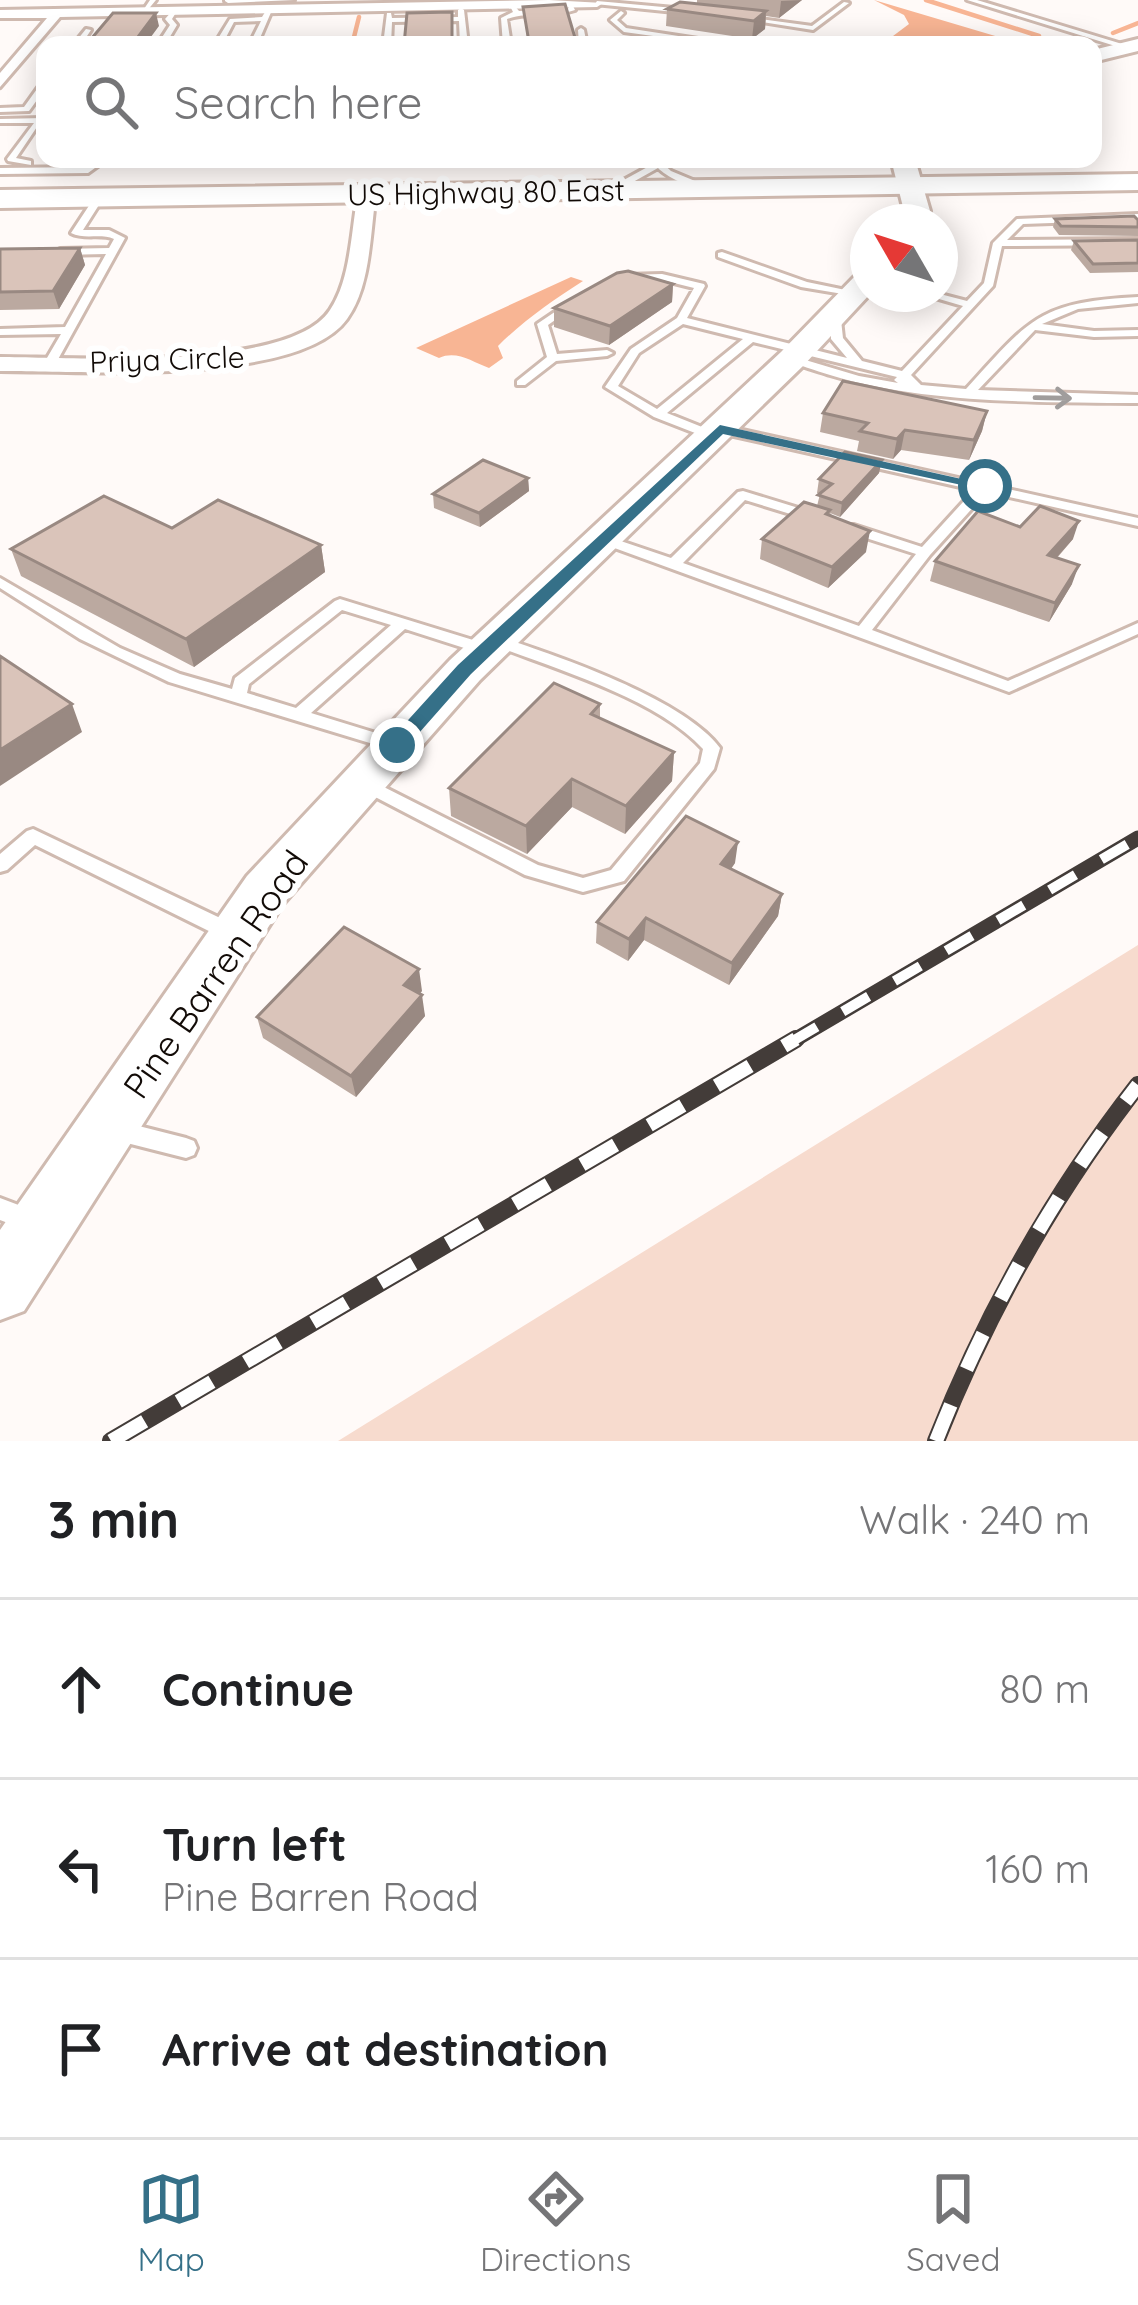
<!DOCTYPE html>
<meta charset="utf-8">
<style>
body{margin:0;font-family:Quicksand,sans-serif;background:#f6f6f6;color:#202124}
.compass{position:absolute;left:850px;top:204px;width:108px;height:108px;border-radius:50%;background:#fff;box-shadow:0 6px 30px #0003;rotate:309deg}
.stop{position:absolute;width:36px;height:36px;margin:-27px;border:9px solid #357088;border-radius:50%;background:#fff}
.stop.end{background:#357088;border-color:#fff;box-shadow:0 3px 12px #0008}
.list{margin:0;padding:0;list-style:none}
h2{display:flex;justify-content:space-between;align-items:center;height:156px;margin:0;padding:0 48px;font-size:51px}
h2 small{font-size:39px;font-weight:400;color:#757577}
.list li{display:grid;grid-template-columns:78px 1fr auto;gap:36px;align-items:center;box-sizing:border-box;height:180px;padding:0 48px;border-top:3px solid #e0e0e0}
.list b{display:block;font-size:45px;white-space:nowrap}
.list p{margin:0;font-size:39px;white-space:nowrap;color:#757577}
.list em{font-size:39px;font-style:normal;color:#757577}
.icon{flex:none;width:66px;height:66px;fill:none;stroke:currentColor;stroke-width:2;stroke-linecap:round;stroke-linejoin:round}
.map{position:relative;flex:none;width:1138px;height:1441px;overflow:hidden}
.search{position:absolute;background:#fff;box-shadow:0 6px 30px #0003;left:36px;right:36px;top:36px;height:132px;display:flex;align-items:center;gap:30px;box-sizing:border-box;padding:0 42px;border-radius:24px;color:#757577;font-size:45px}
.sheet{height:696px;background:#fff}
nav{display:flex;justify-content:space-around;align-items:center;box-sizing:border-box;height:168px;border-top:3px solid #e0e0e0;background:#fff;font-size:33px;color:#757577}
nav a{display:grid;justify-items:center;gap:6px}
nav .on{color:#357088}
.map>svg:first-child{display:block}
</style>
<div class="map">
<svg width="1138" height="1441" viewBox="0 0 1138 1441">
<rect width="100%" height="100%" fill="#fffaf8"/>
<!-- green -->
<path fill="#f7dbce" d="M1138,945V1441H338Z"/>
<!-- water -->
<path fill="#f8b594" d="M874,0L1022,44L881,45L909,24L904,15Z
M571,277L583,281C552,301 524,320 498,346L503,358L489,368C472,362 457,350 439,358L416,348Z"/>
<g fill="none" stroke-linecap="round" stroke-linejoin="round">
<!-- stream -->
<path stroke="#f8b594" stroke-width="4.5" d="M926,0L1039,36
M1113,33L1138,23
M352,45L359,17"/>
<!-- lane casing -->
<g stroke="#cfbab0" stroke-width="6">
<path id="lane" d="M150,0H156L146,12H142Z
M294,0L228,3L225,1V0Z
M967,0H977L1132,47L1125,49Z
M597,1L685,9L688,11L685,13L595,4Z
M571,2L575,10C553,18 529,11 507,19L511,45H503L501,18L513,12L509,4H513L519,11L558,12L569,8L568,4Z
M844,2L849,3L813,30L743,19L746,17L812,26Z
M461,8L464,10L468,45H460L459,21L392,22L391,45H383L387,13H391L392,18L458,17V10Z
M174,9L177,11L172,19L177,25L165,45H157L170,25L165,19Z
M267,9L272,10L257,45H249L261,21L234,22L222,45H214L230,19L262,17Z
M621,11L624,13L617,20L626,28L731,44L719,45L624,32L610,20Z
M581,28L584,30L587,45H579L578,30Z
M86,29L91,30L81,45H73Z
M42,82H45V89L29,111L0,112V108L24,107Z
M43,118L16,158L31,161V165L8,161L7,159L34,123H0V119Z
M98,159L106,160L88,173L0,174V168L86,167Z
M649,159H658L671,171L707,186C693,190 668,178 658,168L617,191H611V187L653,164Z
M700,159H756L752,162H704Z
M96,195L104,197L83,230H109L125,238L56,363L46,365L44,363L61,334L0,335V329L65,327L106,254L60,255L55,252L60,249L109,248L114,239C101,233 84,240 71,233Z
M1138,214V220L1023,224L1007,240L1138,239V245L1002,246L993,286L911,375L921,385L966,389C1030,319 1038,302 1138,297V303L1078,309L1042,324L1094,331L1138,330V336L1094,337L1035,330L978,390L1138,395V403C1039,402 925,404 830,375C815,370 799,366 786,359L792,356L859,376L898,383L894,380L897,377L753,342L667,413L717,433V439L713,440L654,417L605,387L631,349L677,318L694,288L662,280H628L623,277L624,275L662,274L704,284L705,286L687,318L847,358L831,339V313L840,311L843,338L862,361L902,371L963,306L922,294H940L967,301L984,283L993,243L1017,219ZM683,324L743,339L657,409L618,386L639,353Z
M722,252L807,282L860,293L855,296L801,287L718,257V253Z
M568,303L572,304V308L548,325L557,354L607,350L613,353L607,356L556,361L525,385H517V381L547,357L537,324Z
M720,425L1138,518V526L987,492L930,555L872,630L1008,681L1138,623V634L1009,692L598,542L596,539L603,535L671,558L738,492L743,491L818,514V520L813,521L745,500L683,563L859,626L916,554L844,531V525H854L922,547L974,490L716,432L714,429Z
M0,578L120,648L180,674L232,689L235,678L335,601L340,599L473,640L491,646L494,650L486,655L405,629L311,713L402,741L404,745L402,749L396,751L169,682L80,639L0,588ZM342,610L391,625L296,708L247,693L249,684Z
M496,636C556,655 684,699 720,748L714,769L624,881L583,892L525,875L358,788L355,784L358,780H370L538,865L583,878L611,870L700,763L703,749C657,698 555,669 491,644L488,641Z
M33,829L237,926L240,932L237,938L230,940L223,938L35,845L7,870L0,872V854L27,831Z
M119,1121L186,1138L194,1141L197,1148L194,1155L186,1158L119,1141L111,1138L108,1131L111,1124Z
M0,1198L37,1212L41,1220L37,1228L29,1231L0,1220Z"/>
</g>
<!-- street casing -->
<g stroke="#cfbab0" stroke-width="6">
<path id="street" d="M549,0L603,3L597,7L60,17L0,87V73L47,18H0V10Z
M367,189L376,194C370,233 371,286 347,319C299,386 78,371 0,371V357C70,357 290,372 330,310C351,279 351,230 358,194Z"/>
</g>
<!-- secondary casing -->
<g stroke="#cfbab0" stroke-width="6">
<path id="secondary" d="M1138,39V51L1093,62V50Z
M891,159H915L930,211L926,222H900L904,211Z
M868,271L870,294L803,366L480,680L283,904L24,1311L0,1320V1230L247,876L450,660L781,352L858,273Z"/>
</g>
<!-- primary casing -->
<g stroke="#cfbab0" stroke-width="6">
<path id="primary" d="M1138,174V190L0,208V190Z"/>
</g>
<!-- lane -->
<use href="#lane" fill="#fff" fill-rule="evenodd"/>
<!-- street -->
<use href="#street" fill="#fff" fill-rule="evenodd"/>
<!-- secondary -->
<use href="#secondary" fill="#fff" fill-rule="evenodd"/>
<!-- primary -->
<use href="#primary" fill="#fff" fill-rule="evenodd"/>
<!-- rail-far1 casing -->
<g stroke="#433c39" stroke-width="15">
<path id="rail-far1" d="M791,1042L1138,838"/>
</g>
<!-- rail casing -->
<g stroke="#433c39" stroke-width="18">
<path id="rail" d="M111,1441L796,1039
M936,1441C987,1312 1053,1194 1138,1085"/>
</g>
<!-- rail-far1 -->
<use href="#rail-far1" stroke="#fff" stroke-width="10" stroke-dasharray="30" stroke-linecap="butt"/>
<!-- rail -->
<use href="#rail" stroke="#fff" stroke-width="14" stroke-dasharray="39" stroke-linecap="butt"/>
</g>
<!-- wall -->
<path fill="#bba9a0" d="M697,0H802L779,18L766,16L765,29L752,39L666,26L667,9L697,4Z
M523,7L576,41V45H528Z
M1055,219L1138,220V236L1059,235L1053,227Z
M1138,240V272L1090,273L1071,250L1074,241Z
M80,248L85,265L59,309L0,310V249Z
M673,284L672,302L609,345L554,327V308Z
M987,411L982,431L969,460L901,450L893,459L857,451L859,441L820,432L823,413Z
M882,460L879,473L840,517L830,513L866,552L828,588L760,559L762,539L817,506L820,494L817,493L819,479Z
M528,478L529,491L480,527L434,508L433,494Z
M1020,527L1073,539L1057,558L1072,584L1049,622L930,581L935,561Z
M321,545L325,572L194,667L21,576L11,549Z
M600,704V718L674,752L672,781L625,834L572,807L527,854L451,816L449,788Z
M735,863L731,869L782,894L778,916L729,985L644,940L628,961L596,943L597,922Z
M422,991L419,994L425,1016L356,1097L263,1038L257,1017Z"/>
<!-- shaded-wall -->
<path fill="#998982" d="M802,0L779,18L781,1Z
M766,11L765,29L752,39L754,21Z
M156,13L159,26L145,45H132Z
M80,248L85,265L59,309L53,291Z
M673,284L672,302L609,345L610,326Z
M987,411L982,431L969,460L974,440Z
M905,430L901,450L893,459L897,439Z
M882,460L879,473L840,517L842,503Z
M528,478L529,491L480,527L479,513Z
M1079,521L1073,539L1042,574L1048,555Z
M870,531L866,552L828,588L832,567Z
M321,545L325,572L194,667L186,639Z
M1079,565L1072,584L1049,622L1055,603Z
M72,704L82,732L0,786V750Z
M674,752L672,781L625,834L626,806Z
M572,779V807L527,854L526,826Z
M738,842L735,863L718,886L721,864Z
M782,894L778,916L729,985L732,963Z
M646,918L644,940L628,961L629,939Z
M419,969L422,991L408,1006L404,985Z
M422,995L425,1016L356,1097L351,1076Z"/>
<!-- building -->
<path fill="#dac4ba" stroke="#998982" stroke-width="3" d="M680,2L766,11L754,21L667,9Z
M565,4L576,41L529,42L523,7Z
M452,12V45H404L407,13Z
M113,13H156L132,45H86Z
M1134,216L1138,220V227L1061,226L1055,219Z
M1138,240V263L1093,264L1074,241Z
M80,248L53,291L0,292V249Z
M628,271L673,284L610,326L554,308L617,273Z
M843,381L987,411L974,440L905,430L897,439L860,431L868,423L823,413Z
M845,452L882,460L842,503L818,495L832,484L819,479Z
M483,460L528,478L479,513L433,494Z
M104,496L172,528L218,500L321,545L186,639L11,549Z
M804,502L830,510L826,514L870,531L832,567L762,539Z
M1040,506L1079,521L1048,555L1079,565L1055,603L935,561L978,511L1020,527Z
M0,656L72,704L0,750Z
M554,683L600,704L591,714L674,752L626,806L572,779L526,826L449,788Z
M686,816L738,842L721,864L782,894L732,963L646,918L629,939L597,922Z
M344,927L419,969L404,985L422,995L351,1076L257,1017Z"/>
<!-- one-way arrows -->
<defs><path id="oneway-shaft" d="M-6 0H5M1.5-3L5.5 0L1.5 3" fill="none" stroke-width="1.6" stroke-linecap="round" stroke-linejoin="round" transform="scale(3)"/></defs>
<use stroke="#a09d9c" href="#oneway-shaft" transform="translate(1053 398) rotate(1)"/>
<!-- route -->
<path fill="#357088" d="M720,425L993,486L985,490L723,434L471,674L404,750H390V740L458,665Z"/>
<g text-anchor="middle" dominant-baseline="central" stroke-width="12" stroke-linejoin="round" paint-order="stroke">
<!-- far-street labels -->
<g font-size="30" fill="#120b07" stroke="#fff">
<text transform="translate(486 192) rotate(-1)">US Highway 80 East</text>
<text transform="translate(167 359) rotate(-2)">Priya Circle</text>
</g>
<!-- street labels -->
<g font-size="36" fill="#120b07" stroke="#fff">
<text transform="translate(215 974) rotate(-55)">Pine Barren Road</text>
</g>
</g>
</svg>
<svg class="compass" viewBox="-18 -18 36 36"><path d="M0-13l5 13h-10z" fill="#e53935"/><path d="M0 13l5-13h-10z" fill="#757577"/></svg>
<div class="stop" style="left:985px;top:486px"></div>
<div class="stop end" style="left:397px;top:745px"></div>
<div class="search"><svg class="icon" aria-label="search" viewBox="0 0 24 24"><circle cx="10" cy="10" r="6"/><path d="M15 15l6 6"/></svg>Search here</div>
</div>
<section class="sheet">
<h2>3 min<small>Walk · 240 m</small></h2>
<ul class="list">
<li><svg class="icon" aria-label="ahead" viewBox="0 0 24 24"><path d="M12 20V5M6 11l6-6 6 6"/></svg><div><b>Continue</b></div><em>80 m</em></li>
<li><svg class="icon" aria-label="left" viewBox="0 0 24 24"><path d="M17 20v-9H6M10 6l-5 5 5 5"/></svg><div><b>Turn left</b><p>Pine Barren Road</p></div><em>160 m</em></li>
<li><svg class="icon" aria-label="arrive" viewBox="0 0 24 24"><path d="M6 21V4h12l-3 4 3 4H6"/></svg><div><b>Arrive at destination</b></div></li>
</ul>
</section>
<nav>
<a class="on"><svg class="icon" aria-label="map" viewBox="0 0 24 24"><path d="M3 6l6-2 6 2 6-2v14l-6 2-6-2-6 2zM9 4v14M15 6v14"/></svg>Map</a>
<a><svg class="icon" aria-label="directions" viewBox="0 0 24 24"><path d="M12 3l9 9-9 9-9-9zM9 14v-3h6M13 9l2 2-2 2"/></svg>Directions</a>
<a><svg class="icon" aria-label="saved" viewBox="0 0 24 24"><path d="M7 4h10v16l-5-4-5 4z"/></svg>Saved</a>
</nav>
